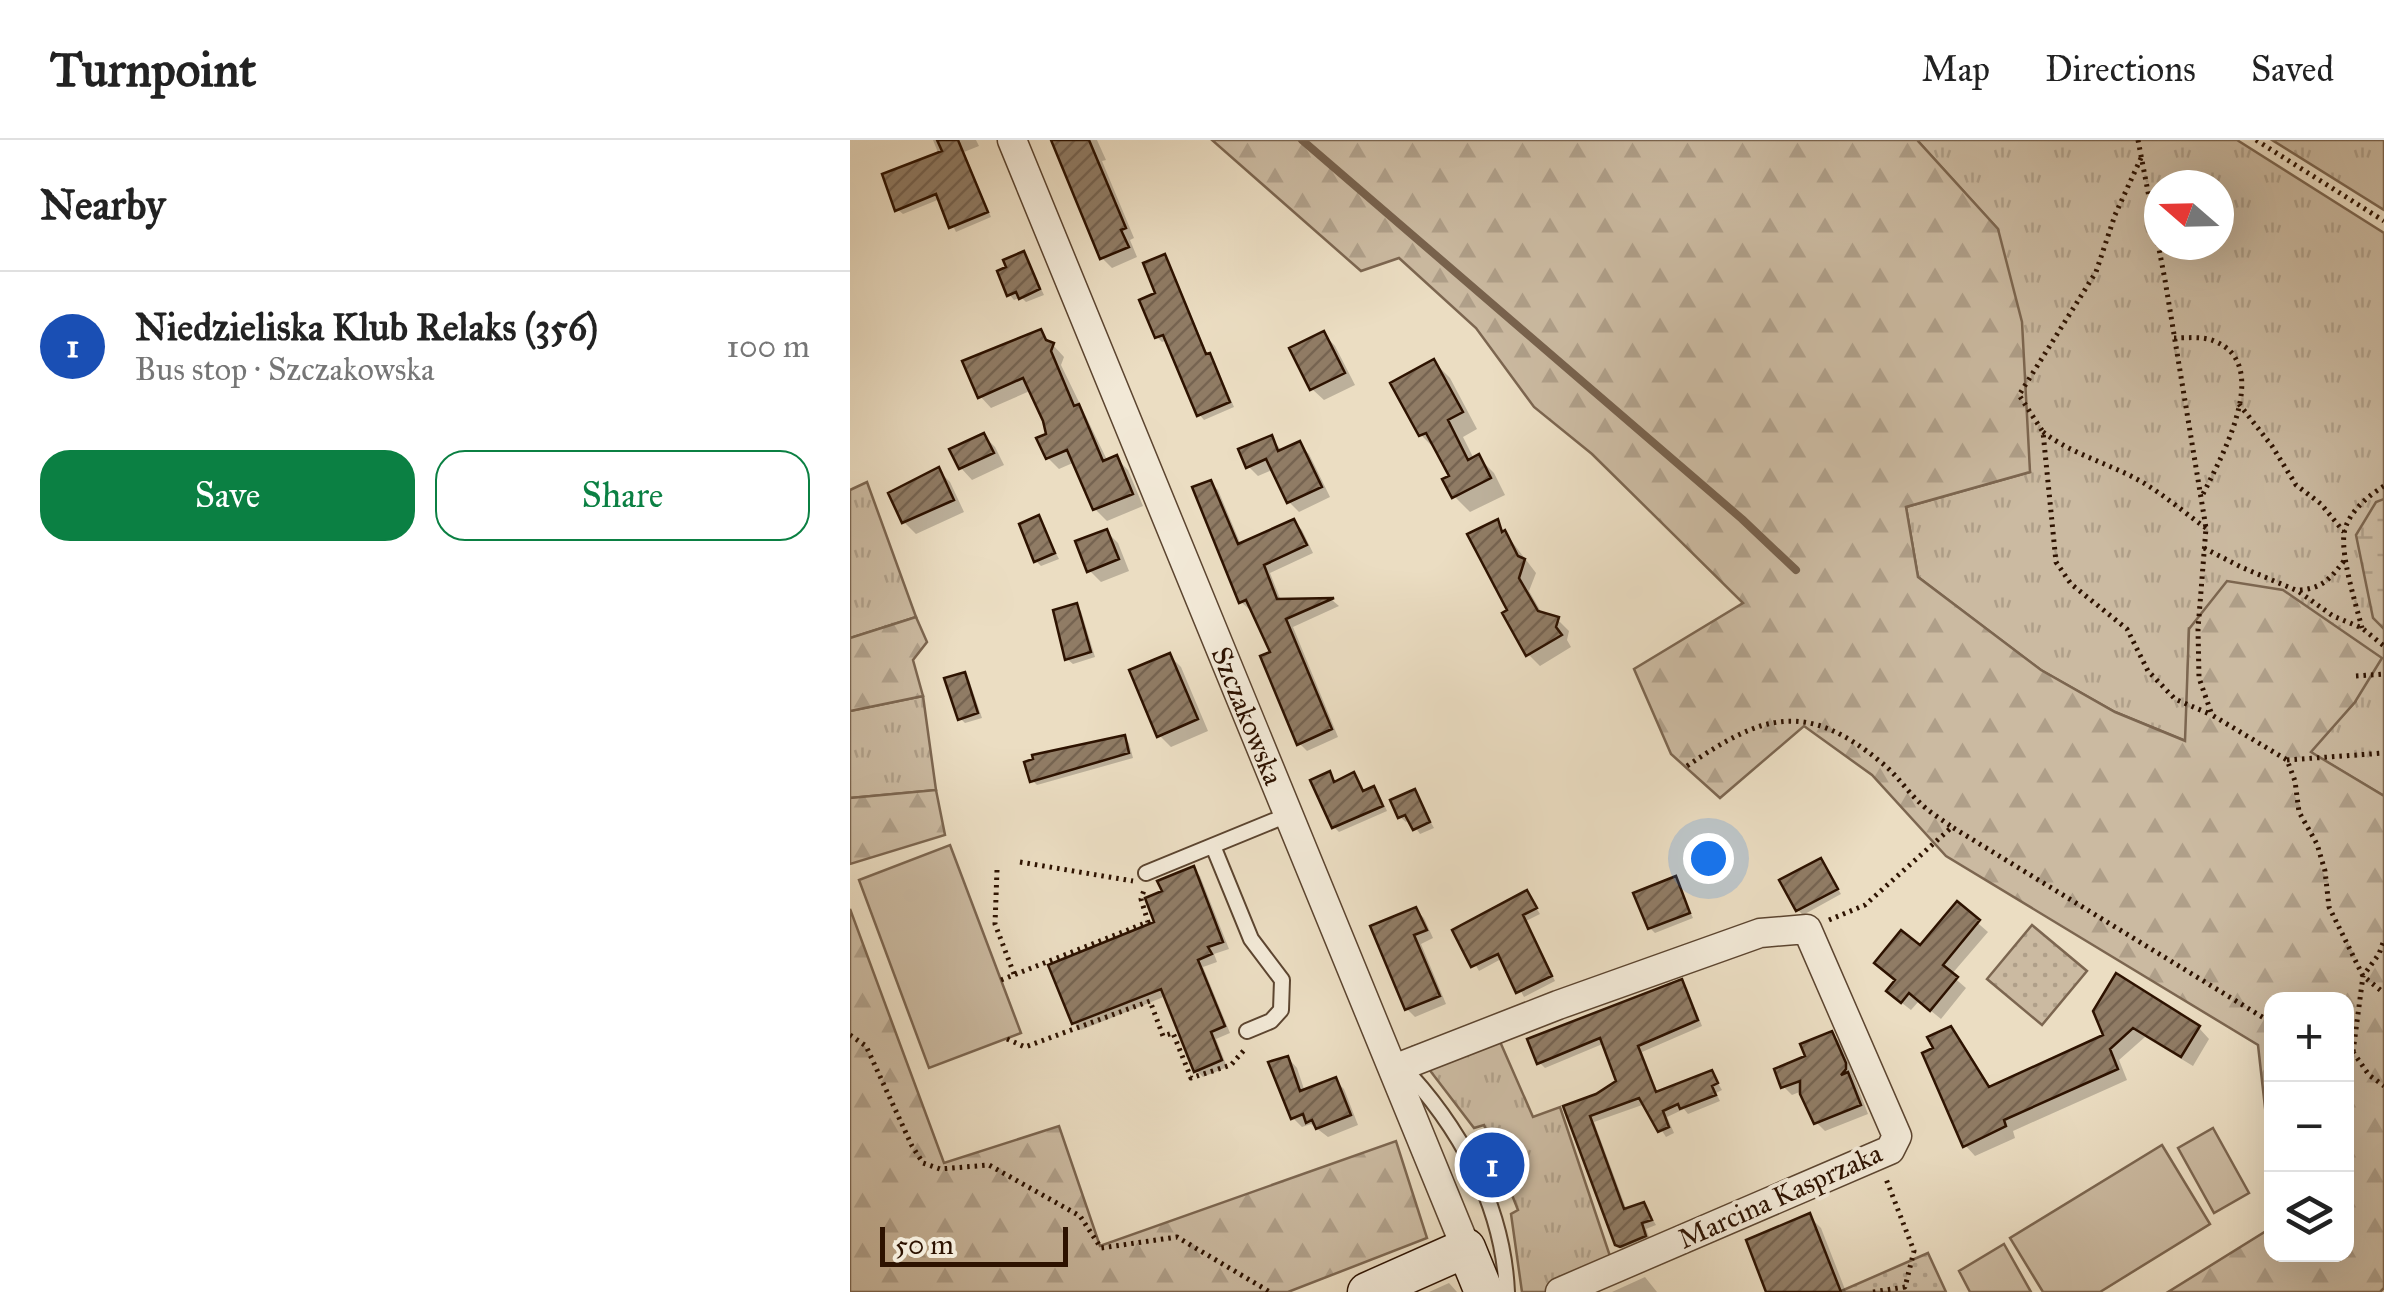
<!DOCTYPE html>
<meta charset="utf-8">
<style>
body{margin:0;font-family:"IM FELL Great Primer",serif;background:#f6f6f6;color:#222}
.controls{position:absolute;right:30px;bottom:30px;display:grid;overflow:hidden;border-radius:20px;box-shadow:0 10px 40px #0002}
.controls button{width:90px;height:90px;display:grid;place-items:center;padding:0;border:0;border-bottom:2px solid #e0e0e0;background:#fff;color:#222;font:50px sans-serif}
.compass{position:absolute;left:1294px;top:30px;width:90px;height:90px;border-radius:50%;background:#fff;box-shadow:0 10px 40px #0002;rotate:290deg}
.scale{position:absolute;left:30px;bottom:25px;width:188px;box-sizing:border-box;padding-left:10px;border:5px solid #2d1200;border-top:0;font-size:28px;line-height:35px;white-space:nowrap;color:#2d1200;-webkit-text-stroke:8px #f2e9d7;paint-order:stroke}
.you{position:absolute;left:858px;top:718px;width:35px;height:35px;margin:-25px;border:8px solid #fff;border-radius:50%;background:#1a73e8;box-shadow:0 0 0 15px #1a73e833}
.badge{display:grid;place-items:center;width:65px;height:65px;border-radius:50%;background:#0b8043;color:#fff;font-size:32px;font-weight:700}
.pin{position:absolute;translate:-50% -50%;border:5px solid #fff;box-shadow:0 2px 10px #0006}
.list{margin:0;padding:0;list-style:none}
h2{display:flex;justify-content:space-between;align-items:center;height:130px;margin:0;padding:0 40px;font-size:42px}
h2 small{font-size:32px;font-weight:400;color:#767676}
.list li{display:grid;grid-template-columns:65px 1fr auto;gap:30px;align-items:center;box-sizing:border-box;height:150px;padding:0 40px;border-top:2px solid #e0e0e0}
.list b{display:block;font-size:38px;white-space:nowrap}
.list p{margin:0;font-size:32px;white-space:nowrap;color:#767676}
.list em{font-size:32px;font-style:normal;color:#767676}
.actions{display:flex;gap:20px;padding:30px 40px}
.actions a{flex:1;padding:22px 0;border:2px solid #0b8043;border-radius:30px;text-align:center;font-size:35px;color:#0b8043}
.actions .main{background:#0b8043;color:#fff}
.icon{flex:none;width:55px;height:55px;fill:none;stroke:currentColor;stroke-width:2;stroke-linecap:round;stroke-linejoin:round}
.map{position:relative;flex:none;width:1534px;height:1152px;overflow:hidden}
header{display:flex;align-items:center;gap:60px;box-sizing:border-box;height:140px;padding:0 50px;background:#fff;border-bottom:2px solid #e0e0e0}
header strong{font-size:48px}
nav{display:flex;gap:55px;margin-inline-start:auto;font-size:35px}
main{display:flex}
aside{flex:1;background:#fff}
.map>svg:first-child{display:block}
</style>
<header>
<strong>Turnpoint</strong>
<nav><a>Map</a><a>Directions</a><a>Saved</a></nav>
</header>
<main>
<aside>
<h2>Nearby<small></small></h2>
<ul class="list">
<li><span class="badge" style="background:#1a4fb4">1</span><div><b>Niedzieliska Klub Relaks (356)</b><p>Bus stop · Szczakowska</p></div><em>100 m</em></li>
</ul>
<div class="actions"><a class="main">Save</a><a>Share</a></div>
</aside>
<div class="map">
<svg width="1534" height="1152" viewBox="0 0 1534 1152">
<defs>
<pattern id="grass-tufts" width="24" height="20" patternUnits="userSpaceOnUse" patternTransform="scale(2.5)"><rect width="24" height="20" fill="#cbbaa1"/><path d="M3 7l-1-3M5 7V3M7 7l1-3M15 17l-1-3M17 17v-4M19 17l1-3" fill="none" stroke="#af9f89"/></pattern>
<pattern id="forest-firs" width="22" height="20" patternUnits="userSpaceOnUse" patternTransform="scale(2.5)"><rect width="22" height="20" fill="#cbbaa1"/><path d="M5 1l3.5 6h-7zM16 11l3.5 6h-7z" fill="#af9f89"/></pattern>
<pattern id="wetland-marsh" width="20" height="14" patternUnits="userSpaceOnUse" patternTransform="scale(2.5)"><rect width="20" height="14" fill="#cbbaa1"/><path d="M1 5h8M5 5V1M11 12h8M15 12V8" fill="none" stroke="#af9f89"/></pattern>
<pattern id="park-dots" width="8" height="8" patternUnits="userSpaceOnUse" patternTransform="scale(2.5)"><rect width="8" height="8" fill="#cbbaa1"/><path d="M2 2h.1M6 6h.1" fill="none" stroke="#af9f89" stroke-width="1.8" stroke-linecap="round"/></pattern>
<pattern id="building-hatch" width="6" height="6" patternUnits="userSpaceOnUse" patternTransform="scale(2.5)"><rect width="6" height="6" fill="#907c65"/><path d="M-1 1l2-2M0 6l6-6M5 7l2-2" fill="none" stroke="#766451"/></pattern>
</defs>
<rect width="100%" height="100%" fill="#ebddc2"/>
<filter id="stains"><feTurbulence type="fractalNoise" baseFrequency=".002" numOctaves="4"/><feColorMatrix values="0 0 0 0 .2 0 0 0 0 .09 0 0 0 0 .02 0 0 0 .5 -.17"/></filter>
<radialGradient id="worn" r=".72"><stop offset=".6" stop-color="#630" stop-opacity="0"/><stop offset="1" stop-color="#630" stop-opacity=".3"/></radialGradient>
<!-- grass -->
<path fill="url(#grass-tufts)" stroke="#7c6650" stroke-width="2.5" fill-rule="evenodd" d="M1067,0H1387L1534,93V656L1460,612L1505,562L1339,489L1336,601L1265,572L1191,530L1068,437L1056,367L1180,332L1148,89ZM1309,45H1369V105H1309Z
M1422,0H1534V70Z
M17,342L66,477L0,498V350Z
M73,556L86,650L0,658V571Z
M641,881L683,977L710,967L765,1131L713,1152H672L661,1074L668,1070L634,985L624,988L562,907Z"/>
<!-- forest -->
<path fill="url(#forest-firs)" stroke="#7c6650" stroke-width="2.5" d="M362,0H1067L1148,89L1172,182L1180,332L1056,367L1068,437L1191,530L1265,572L1335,601L1339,489L1377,441L1433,450L1532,518L1505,562L1461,612L1534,656V1148L1530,1152H1318L1421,1088L1422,1114H1496V859H1422L1421,1021L1408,905L1096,716L1022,635L954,586L870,658L821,614L784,529L893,463L742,314L684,267L626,188L549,118L511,131Z
M66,477L77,502L63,520L73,556L0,571V498Z
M86,650L95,695L0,724V658Z
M0,769L94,1023L209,986L250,1106L546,1001L577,1098L438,1152H0Z"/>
<!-- wetland -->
<path fill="url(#wetland-marsh)" stroke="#7c6650" stroke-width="2.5" d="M1534,359V489L1523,478L1506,395L1526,362Z"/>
<!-- park -->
<path fill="url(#park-dots)" stroke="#7c6650" stroke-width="2.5" d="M1182,785L1237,831L1192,885L1137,839Z
M1078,1113L1096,1152H989Z"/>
<!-- garden -->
<path fill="#cbbaa1" stroke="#7c6650" stroke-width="2.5" d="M100,705L171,893L79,928L9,740Z
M1363,988L1399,1053L1364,1073L1328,1008Z
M1312,1005L1360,1084L1250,1152H1193L1160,1098Z
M1154,1104L1181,1152H1120L1109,1131Z"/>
<!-- shadow -->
<path fill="#0003" d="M83,0H126L129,6L114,12L141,77L106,92L90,59L53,74L47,69L89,15Z
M204,0H247L256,20L252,21L284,98L280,100L287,117L262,128L252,118Z
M174,114L194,155L176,162L171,157L164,160L159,154Z
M314,117L319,122L358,216L364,221L384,267L354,280L349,274L318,200L312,202L307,197Z
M191,192L214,217L211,225L258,322L266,318L278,330L293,366L257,381L245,369L225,322L209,329L198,318L199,295L182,250L141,268L130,256Z
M474,194L485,206L505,245L474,260L462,249Z
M584,222L600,238L627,289L613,297L624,319L628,317L644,333L655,355L620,372L604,356L603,337L587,311L571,295Z
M134,296L145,307L154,325L122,340L111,328Z
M421,298L433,312L449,304L459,314L480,357L449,372L439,362L424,329L408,336L398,326Z
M88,330L100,342L114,372L66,394L54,382Z
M360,342L368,350L391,405L444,382L452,390L463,413L420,433L431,461L482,460L489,466L443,487L488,597L457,611L449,603L423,514L403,468L399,469L391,462Z
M188,378L209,419L191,426L186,421Z
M647,382L686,433L679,451L693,475L708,480L719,491L717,500L721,507L690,526L678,514L661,471Z
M256,391L268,403L279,431L251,442L239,430Z
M226,466L231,471L245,517L223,524L217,519Z
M320,516L331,527L358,591L321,607L309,595Z
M114,535L119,540L132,578L115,583L110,578Z
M274,598L279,603L283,618L187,645L182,640Z
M479,634L486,643L503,635L514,653L524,649L529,654L537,671L489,692L484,687Z
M564,652L584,688L570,694L560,679L556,682L550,677Z
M971,721L991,754L953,775L948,770Z
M343,729L350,736L379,809L364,814L367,822L353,827L380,893L366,899L377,927L353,937L346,930L316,856L231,890L224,883L308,784L315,753Z
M825,739L843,778L805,793L800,788Z
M677,753L690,774L676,781L705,841L674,857L653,818L629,831L606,791Z
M1107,765L1138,792L1101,835L1116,848L1091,879L1069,861L1061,870L1048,860L1070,809Z
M566,770L574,778L583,798L571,804L596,864L565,877L557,869Z
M831,842L837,848L852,886L792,912L808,954L862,933L872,950L866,953L870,961L838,974L834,969L817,977L824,993L816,997L795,964L744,982L777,1071L794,1065L806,1085L796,1089L801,1102L774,1111L767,1104L716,967L747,956L769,942L755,903L695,928L689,922Z
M1246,871L1349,888L1359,899L1343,926L1295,897L1269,920L1277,940L1163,991L1165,998L1125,1016L1115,1005L1086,909L1100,889L1111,900L1141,948L1256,896Z
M982,894L991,903L1018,974L975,991L966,982L952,951L942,955L933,946Z
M438,918L447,928L455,952L485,940L494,949L508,985L478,997L461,984L452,987L443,978Z
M959,1076L971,1088L996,1152H919Z
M795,1137L807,1152H762Z
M599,1143L607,1152H579Z"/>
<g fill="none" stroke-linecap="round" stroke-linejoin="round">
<!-- stream -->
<path stroke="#78624d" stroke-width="8" d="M452,0L892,379L946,430"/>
</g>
<!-- building -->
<path fill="url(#building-hatch)" stroke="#2d1200" stroke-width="2.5" d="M87,0H108L138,72L99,88L86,54L45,71L32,34L92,11Z
M201,0H239L276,88L271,90L279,107L250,119Z
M174,111L190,149L169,159L166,152L157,156L147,131L156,127L153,120Z
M315,114L356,214L360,213L380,262L347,276L313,195L305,198L289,160L305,153L293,123Z
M191,189L196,200L204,203L201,211L224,266L229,264L253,321L267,315L283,354L243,370L217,310L196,319L186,298L196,294L193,281L173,238L128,258L112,221Z
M474,191L495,233L460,250L439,208Z
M584,219L613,272L598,280L618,320L629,314L641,338L602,358L592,339L599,336L576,293L569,296L540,243Z
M134,293L144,313L109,329L99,309Z
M422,295L428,311L450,301L472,347L437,363L416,319L396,328L388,309Z
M89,327L104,360L52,383L38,353Z
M361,340L388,404L444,379L457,405L414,425L427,459L484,458L436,479L482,589L447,605L410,516L420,512L396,460L389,463L342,347Z
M189,375L205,413L184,422L169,384Z
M648,379L652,392L655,390L668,416L675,419L669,438L688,471L709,477L706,487L712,495L676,516L652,473L657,470L617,394Z
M257,389L269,419L237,432L225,401Z
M227,463L241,512L215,520L203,470Z
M320,513L348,579L307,597L279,530Z
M115,532L128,573L108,580L94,538Z
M275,595L279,613L180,642L174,622L183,619L182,615Z
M480,631L484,642L504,632L513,651L524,646L533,666L482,688L460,640Z
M565,649L580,682L563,690L555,675L548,678L540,660Z
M971,718L988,749L946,771L929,740Z
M344,726L373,802L358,807L362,814L348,820L375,886L361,892L372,920L344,932L311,849L222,884L198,825L304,782L295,758L312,751L307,741Z
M826,736L840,773L798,789L783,753Z
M677,750L687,768L673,775L702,836L666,853L648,814L621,827L602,790Z
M1107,761L1130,780L1093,825L1108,837L1080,871L1059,853L1051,863L1036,851L1045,840L1024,823L1051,790L1070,805Z
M566,767L577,790L564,795L590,856L555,870L520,786Z
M1266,833L1350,886L1331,917L1283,888L1260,909L1268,929L1154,980L1156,986L1113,1007L1072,913L1083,908L1077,897L1101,886L1139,947L1253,895L1243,871Z
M832,839L848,880L788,906L806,952L862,930L868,943L862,946L866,955L830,969L828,964L813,971L819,987L808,992L789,958L740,976L774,1069L794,1062L802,1080L792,1083L796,1096L770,1107L765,1105L713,966L746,954L766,941L750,898L687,924L677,899Z
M982,891L996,923V929L991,935L998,932L1011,965L964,984L950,954V941L931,948L924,929L955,916L950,904Z
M438,916L450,951L486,937L501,975L466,989L462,980L456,983L453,974L441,979L418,922Z
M960,1073L991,1152H916L896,1100Z"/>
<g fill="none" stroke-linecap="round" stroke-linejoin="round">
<!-- lane casing -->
<g stroke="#5c4530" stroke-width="18">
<path id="lane" d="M363,706L401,799L432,840L431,870L421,881L397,891
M296,733L440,674
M549,923C609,985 653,1064 657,1152"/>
</g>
<!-- street casing -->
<g stroke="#5c4530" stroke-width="31">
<g id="street">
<path id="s1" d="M162,0L616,1108"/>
<path d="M544,929L708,865L910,793L957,789L1047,996L1040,1010L710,1152"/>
</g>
</g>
<!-- secondary casing -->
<g stroke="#2d1200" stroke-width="41">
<path id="secondary" d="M517,1152L616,1108L634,1152"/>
</g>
<!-- path -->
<path stroke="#2d1200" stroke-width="5" stroke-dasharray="2.5 5" stroke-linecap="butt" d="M1288,0L1315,140L1356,388L1348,489L1349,538L1362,575L1437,620L1445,641L1449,672L1467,704L1475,731L1479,767L1513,836L1534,853
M1406,0L1534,81
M1291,18L1265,75L1246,132L1169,255L1193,292L1206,422L1221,444L1277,489L1298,531L1325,559L1362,575
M1324,198C1336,198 1353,196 1364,201C1424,224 1371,318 1352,356
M1389,264L1422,306L1446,345L1471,364L1494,392
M1193,292C1223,315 1259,323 1292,342C1314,355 1335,373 1356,388
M1354,408L1391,427L1448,451L1483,476L1512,488L1534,506
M1450,450C1475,448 1482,436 1497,417
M1512,488C1506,465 1491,417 1494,394C1497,373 1518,356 1534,346
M1506,536L1534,534
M1437,620L1534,613
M837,626C913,574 956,560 1032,623C1047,635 1057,651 1070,663C1079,672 1091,679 1102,687
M170,722L283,741
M147,730L145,784L164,834
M979,780L1015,765L1102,687L1422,883
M151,840L298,782L291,759L294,750
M0,895L16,906L62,1006L73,1023L90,1029L139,1025L230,1076L251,1108L327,1097L420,1152
M157,899L175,907L300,861L313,896L323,893L341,938L381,925L395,909
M1496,911L1503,912L1513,836L1529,814L1534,800
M1503,912L1519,935L1534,946
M1023,1152L1055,1147L1064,1111L1036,1039"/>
<!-- lane -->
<use href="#lane" stroke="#f2e9d7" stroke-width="14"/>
<!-- street -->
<use href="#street" stroke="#f2e9d7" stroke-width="28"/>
<!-- secondary -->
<use href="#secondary" stroke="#f2e9d7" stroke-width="38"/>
</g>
<g text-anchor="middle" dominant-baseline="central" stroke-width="8" stroke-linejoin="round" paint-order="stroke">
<!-- street labels -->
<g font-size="28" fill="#2d1200" stroke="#f2e9d7">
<text stroke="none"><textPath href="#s1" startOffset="622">Szczakowska</textPath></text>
<text transform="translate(930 1056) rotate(-24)">Marcina Kasprzaka</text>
</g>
</g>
<rect width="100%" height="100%" filter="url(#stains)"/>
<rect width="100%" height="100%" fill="url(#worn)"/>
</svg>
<div class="controls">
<button>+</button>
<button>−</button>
<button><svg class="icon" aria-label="layers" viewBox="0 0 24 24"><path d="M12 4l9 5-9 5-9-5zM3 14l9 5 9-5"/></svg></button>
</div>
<svg class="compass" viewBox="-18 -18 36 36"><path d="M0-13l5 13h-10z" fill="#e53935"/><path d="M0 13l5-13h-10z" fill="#767676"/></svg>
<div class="scale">50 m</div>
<div class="you"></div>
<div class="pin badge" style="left:642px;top:1025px;background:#1a4fb4">1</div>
</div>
</main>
